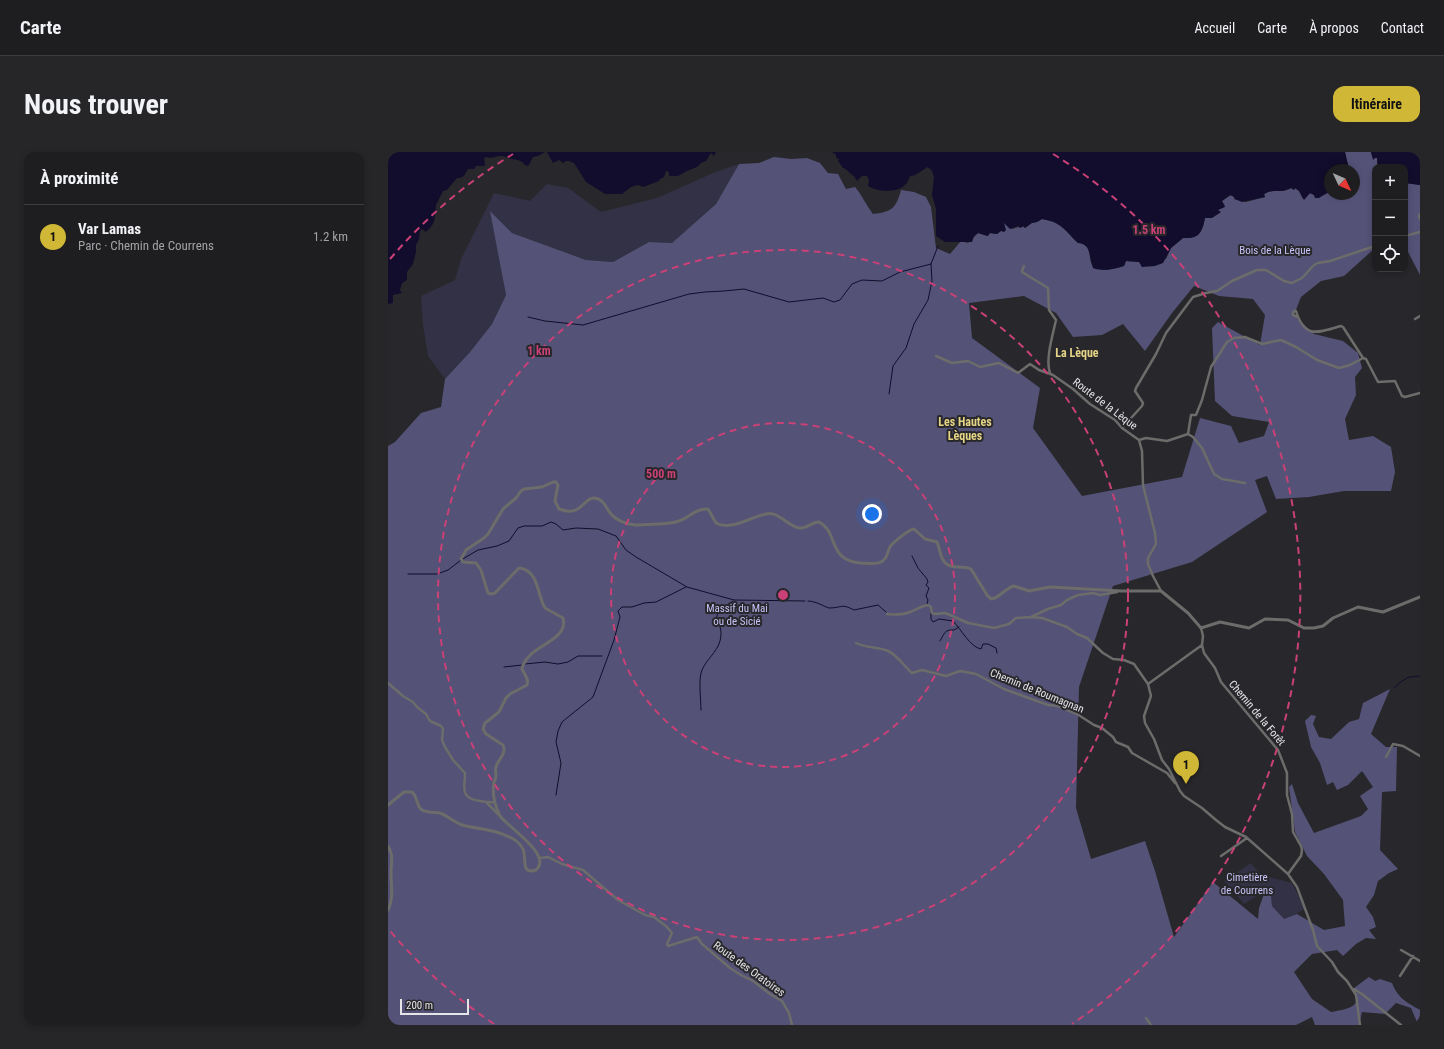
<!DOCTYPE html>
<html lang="fr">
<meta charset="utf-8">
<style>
body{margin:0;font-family:"Roboto Condensed",sans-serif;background:#262629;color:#f1f3f6}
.controls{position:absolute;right:12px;top:12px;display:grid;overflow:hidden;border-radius:8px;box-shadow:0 2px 6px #0003}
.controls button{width:36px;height:36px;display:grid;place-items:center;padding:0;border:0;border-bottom:1px solid #3c3b3e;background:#1e1d20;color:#f1f3f6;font:20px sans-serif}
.compass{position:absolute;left:936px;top:12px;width:36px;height:36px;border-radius:50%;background:#1e1d20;box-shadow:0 2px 6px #0003;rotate:134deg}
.scale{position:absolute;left:12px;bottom:10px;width:69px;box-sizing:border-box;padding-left:4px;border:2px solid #e5e5e7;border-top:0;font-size:11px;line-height:14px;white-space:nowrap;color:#e5e5e7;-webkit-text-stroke:3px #28272b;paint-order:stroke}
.you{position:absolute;left:484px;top:362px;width:14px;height:14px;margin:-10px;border:3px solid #fff;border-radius:50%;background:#1a73e8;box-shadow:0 0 0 6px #1a73e833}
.badge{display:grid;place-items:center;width:26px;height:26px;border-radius:50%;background:#d0b836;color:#111;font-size:13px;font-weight:700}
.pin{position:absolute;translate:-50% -33px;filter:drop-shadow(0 1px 2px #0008)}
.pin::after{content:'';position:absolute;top:21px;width:14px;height:12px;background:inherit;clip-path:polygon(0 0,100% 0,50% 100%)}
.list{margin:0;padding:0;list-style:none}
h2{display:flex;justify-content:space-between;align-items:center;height:52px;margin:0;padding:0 16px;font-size:17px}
h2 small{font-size:13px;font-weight:400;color:#a1a2a5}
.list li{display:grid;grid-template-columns:26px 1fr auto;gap:12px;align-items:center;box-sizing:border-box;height:64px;padding:0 16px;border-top:1px solid #3c3b3e}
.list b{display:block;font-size:15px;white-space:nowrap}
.list p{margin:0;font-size:13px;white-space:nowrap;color:#a1a2a5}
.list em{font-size:13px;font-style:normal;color:#a1a2a5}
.icon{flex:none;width:22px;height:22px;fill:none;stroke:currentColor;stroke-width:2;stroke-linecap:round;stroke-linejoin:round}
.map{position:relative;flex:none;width:1032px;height:873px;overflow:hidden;border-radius:12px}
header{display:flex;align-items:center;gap:24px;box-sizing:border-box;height:56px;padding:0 20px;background:#1e1d20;border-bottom:1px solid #3c3b3e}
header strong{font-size:19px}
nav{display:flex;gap:22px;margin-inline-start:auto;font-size:14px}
.intro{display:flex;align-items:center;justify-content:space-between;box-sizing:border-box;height:96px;padding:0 24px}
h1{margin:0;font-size:28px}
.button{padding:10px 18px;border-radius:12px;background:#d0b836;color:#111;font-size:14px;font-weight:700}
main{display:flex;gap:24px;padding:0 24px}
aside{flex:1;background:#1e1d20;border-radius:12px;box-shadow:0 2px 6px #0003}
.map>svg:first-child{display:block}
</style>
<header>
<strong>Carte</strong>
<nav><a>Accueil</a><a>Carte</a><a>À propos</a><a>Contact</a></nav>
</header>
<div class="intro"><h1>Nous trouver</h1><a class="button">Itinéraire</a></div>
<main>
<aside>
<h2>À proximité<small></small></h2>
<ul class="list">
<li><span class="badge">1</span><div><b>Var Lamas</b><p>Parc · Chemin de Courrens</p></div><em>1.2 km</em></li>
</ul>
</aside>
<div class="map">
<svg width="1032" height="873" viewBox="0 0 1032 873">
<rect width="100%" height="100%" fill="#28272b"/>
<!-- green -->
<path fill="#323145" d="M351,12L328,52L284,91L261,90L225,110L198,108L124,81L103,60L118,143L104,172L82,200L57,227L40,204L35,173L33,144L67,128L73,107L106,41L142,49L159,32L180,36L213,60L269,46L325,21Z
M863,711L873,723L904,731L917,757L896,768L884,754V749L877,739L856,752L836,729Z"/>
<!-- forest -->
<path fill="#545277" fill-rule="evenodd" d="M957,0H983V2L989,6V11L990,14L987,15V96L956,124L933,129L913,145L906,163L926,182L955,189L970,201L974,216L967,225L968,243L957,267L961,288L985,284L1003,295L1007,320L1003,339H956L921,345L888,347L879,324L867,328L879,360L804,410L725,434L691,535L688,656L703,707L757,689L767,719L786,785L825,730L870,767L871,756L877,739L883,744L884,754L896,767L909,762L936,778L957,774L955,748L936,722L919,704L907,680L901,635L904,632L910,651L926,681L973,664L980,657L972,644L985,635L974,619L960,633L949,638L945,630L939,633L932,611L923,595L917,569L923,563L928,564L925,572L931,585L943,587L961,570L971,567L975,551L1002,537L983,582L998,595H1009L1008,639L994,640L992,698L1010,717L1001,721L990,729L986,743L978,755L985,765L988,775L981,778L988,787L978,786L968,792L955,804L949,798L924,802L906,820L924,847L943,860C958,857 976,856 966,836L981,825L987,829L992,827L1004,831C1010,846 1018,850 1032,858V873H1024L1029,870L1023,856L1008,851L997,862L974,860L971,873H927L924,865L908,873H0V294L7,290L33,261L53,255L57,227L82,200L104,172L118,143L102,59L124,81L198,108L225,110L261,90L284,91L328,52L351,12L371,11L386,5L403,7L419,6L432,11L440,21L450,22L458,37L467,35C474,43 478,53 485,62C503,60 508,57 513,38L526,40L538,45L543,55L548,96L562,102L573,89L580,91L590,81L599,84L602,81L609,82L616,74V71L624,77L634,74L637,76L643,71L649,70L654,67L666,69L677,76L685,86L700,95L703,111L719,118L736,114L738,109L752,110L778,107L783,96L795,86C811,87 814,80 817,66L830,62L832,59H830V57L837,54L834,49L843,43L846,45V47L858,50L877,45L876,42C886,36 892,42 903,36L906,38L907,36L911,39L915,47L917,46L922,41L926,43L927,45L938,42L942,39V42H966V18H958L960,13ZM806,134L831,144L865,147L877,163L872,193L830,170L824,176L827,249L844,264L881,270L876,284L851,291L843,274L812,266L794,325L694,344L645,276L652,236L584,186L581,151L636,144L668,161L685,185L714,183L735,172L757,199L784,161Z
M1017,31L1032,33V123L1019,98L1017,97Z"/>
<!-- water -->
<path fill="#120d2c" d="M0,0H157L150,4L145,5L141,13L138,14C131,6 130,9 120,6C118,5 117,4 114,4C107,4 105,7 98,5L96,6L97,13L96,14H88L86,17H80L76,24L72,26H69L59,38L55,39L48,53V61L47,62C47,71 44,74 38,80L34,77L32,79L31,87L28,93V100L25,112L19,120V128L14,131L12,138L14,141L5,143V151L0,152Z
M159,0H328L326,4L323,1L318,9L313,11L309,15L299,19L290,24H281V20L278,19L276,25L272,27L271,29L255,35L250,33L243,35L234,42H217L198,30L186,11L181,9H178L175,11L171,8L165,11Z
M444,0H957L960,13L958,18H942V39L931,46H927L926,43L922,41L916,48L911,39L907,36L906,38L903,36C892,42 886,36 876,42L877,45L854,50L847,47L846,45L842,43L834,49L837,55L830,58L833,60L824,66H817C814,81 811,87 795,86L783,96L775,111L767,114L754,115L751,110L738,109L736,114C726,117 716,120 705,116C701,106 704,92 690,91C676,78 675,71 654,67L649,70L644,71L637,76L636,74L632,76L630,74L622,77L616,71L618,78L616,80L613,79L609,82L602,81L600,84L590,81L586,84L584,90H557L548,84V57L544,43L546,25L544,19L540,15C533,18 529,24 522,24C521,27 519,31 517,33C510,41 489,40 480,34L481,28L479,24H474L469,29L466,24C461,22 460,17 455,16L450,9L451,7L448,6V3Z
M983,0H1032V33L1017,31V15H990L989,6H987L985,8Z"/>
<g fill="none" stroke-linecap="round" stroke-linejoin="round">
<!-- stream -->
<path stroke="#120d2c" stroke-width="1" d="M140,165L157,169L195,173L301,142L317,140L336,139L356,137L401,150L435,146L446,150L452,148L464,132L474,128L494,129L512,120L543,112L550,94
M501,242L505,214L518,196L526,172L540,148L544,129L543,112
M524,404L530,416L539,427L540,430L538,433L541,436L538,444L540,448L539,452
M20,422H49L60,418L73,408L90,398L109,394L121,389L130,376L136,374H154L163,370L168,372L175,378L188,376L210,377L228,384L238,398L248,405L299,435L346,448L417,449
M420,449C428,449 437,455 441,456C454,456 453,451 466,458L490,453L498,460
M543,461V467L545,470L551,467L565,469C573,477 582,495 593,497L595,492H600L608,496L609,501
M552,489C556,483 556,477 566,478L571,475
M137,512L157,510L170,512L180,510L190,504H214
M116,515L134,513
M1006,536L1014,529L1021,525L1032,524
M313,558C313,547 310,527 314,518C318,508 329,500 332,489C338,466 314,468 345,449
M168,643L173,611L168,590L170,579L174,570L205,545L226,488L232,465L230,459L234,455H244L256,451L268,450L298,435"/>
<!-- minor -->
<path stroke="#6c6c6a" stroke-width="2.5" d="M1032,62L1031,64L1032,67
M1017,84L1032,80
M636,114L634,119V120L660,136L661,158L668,168C665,182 657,208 662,221
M910,165L905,163V161L906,159H908C917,188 931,180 953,174L955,175L975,206
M1027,167L1032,164
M548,204L564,211L580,209L592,215L611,211L630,221L642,212L651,218L665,223L685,237L702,252L727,268L734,276L751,288L754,299L755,333L767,381L768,392L760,406V412L765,424L773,439
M734,276L754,254L755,251L747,239L748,236L768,202L778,181L805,145L818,141L829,139L844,129L869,118H878L896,129L904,131L914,126L926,113L930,111L942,109L987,94
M800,282L805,285L814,296L826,322L834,327L857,331
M751,288L758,286L779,289L800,282L803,263H808L814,248L823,215L839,190L846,186L857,185L874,192L893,188L908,195L929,208L951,216L962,213L975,206L978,207L990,230L1007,229L1014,244L1017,245L1032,241
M499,462C507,463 515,463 522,460C528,458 533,454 540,453L543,455L544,461L547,462L557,461L562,463L580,471L606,476L621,472L628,466L643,465L660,457L673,453L679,448L690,443L705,441L712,443L718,442L729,440
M643,465L654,466L679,475L689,482L699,486L715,501L725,507L736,508L746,512L760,532L763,544L756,564L757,571L766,587L774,608L781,617L792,639L796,644L814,656L828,668L837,675L858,685L900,722
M813,476L815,484L814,493L816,501L827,516L833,530L890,598L899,621V643L904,662L905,680L913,694L914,698L913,704L900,722L909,735L925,778L929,794L944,810L950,820L959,829L968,843L972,873
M468,491C478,496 490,495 500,499C509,503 516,514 524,521L534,518L558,524L572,519L588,522L616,537L660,553L670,554L689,562L706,573L714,576L725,585L728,590L740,595L744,601L779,621L787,631
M0,531L15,544L25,550L29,555L38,562L42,569L53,574L55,577L54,588L57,595L65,608L77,621C77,634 72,644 87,648C94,649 100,651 107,650
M760,532L814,493
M998,605L1005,592L1015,594L1032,604
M99,651L111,663
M833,704L859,686
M152,706L160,705L174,712L195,718L230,748L257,763L266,765L279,775L284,781L279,792L280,794L309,785L314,792L342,816L353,823L365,829L382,842L394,849L401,861L404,873
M1013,798L1032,809
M1012,824L1025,804
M966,837L974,842L1013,873
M758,866L763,873"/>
<!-- tertiary -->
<path stroke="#6c6c6a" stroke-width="3" d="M0,653L16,640H24C30,645 28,654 34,658C40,661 47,660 52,661C60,664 66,670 74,673C89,677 105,677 119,684C125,686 132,691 135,697C139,706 132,723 148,718C165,703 120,675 112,664C107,654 104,641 106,630C107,628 108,627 108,624C108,621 107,618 108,615C110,607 119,602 115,593L98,582L95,577L97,571L111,560L118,546L122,542L139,533C141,527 137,523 134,517C139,492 181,491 175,466L157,456C149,443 151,418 131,416L107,441L103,442L100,441L93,418L88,411L75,410L73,407L78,398L96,386L100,382L115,357L128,346L133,339L136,337L154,335L165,330H168L170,333L167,349L171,357C194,366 195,345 207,346C215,347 218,355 222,361C228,368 238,372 247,373C259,372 281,373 291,369C302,365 308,356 320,357L328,371C343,379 362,365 378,362C391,359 399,374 411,376C418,377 424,370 431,370C451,380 439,408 472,411C478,411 487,413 493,410C500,407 499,400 502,395C505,390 522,377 526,377L537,387L549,390C554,403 552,415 570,415C575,415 579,415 583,417L599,443L603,447C612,446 617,436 626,434L641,439L662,435L733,439H773L800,461L813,476L832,470L861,476L877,467L900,468L916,476H926L935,474L945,466L970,455L995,460L1032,445
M0,694C6,704 3,710 3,721C3,734 6,745 0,758"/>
</g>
<!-- distance rings -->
<g fill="none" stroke="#c94177" stroke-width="2" stroke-dasharray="7 5">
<circle cx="395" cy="443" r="172"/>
<circle cx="395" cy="443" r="345"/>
<path d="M106 872A517 517 0 0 1 2 779M2 107A517 517 0 0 1 125 2M665 2A517 517 0 0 1 684 872"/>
</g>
<g text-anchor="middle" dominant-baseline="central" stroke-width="4" stroke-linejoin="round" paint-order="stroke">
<!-- park labels -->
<g font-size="11" fill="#c7c4f8" stroke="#28272b">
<text x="887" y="98">Bois de la Lèque</text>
<text x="349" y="456">Massif du Mai<tspan x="349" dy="13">ou de Sicié</tspan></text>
<text x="859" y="725">Cimetière<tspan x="859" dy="13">de Courrens</tspan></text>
</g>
<!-- street labels -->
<g font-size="11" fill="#e5e5e7" stroke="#28272b">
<text transform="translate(717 252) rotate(37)">Route de la Lèque</text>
<text transform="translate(649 539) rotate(22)">Chemin de Roumagnan</text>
<text transform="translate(869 561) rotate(50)">Chemin de la Forêt</text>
<text transform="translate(361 817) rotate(36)">Route des Oratoires</text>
</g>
<!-- neighbourhood labels -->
<g font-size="12" font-weight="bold" fill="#e4d486" stroke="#28272b">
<text x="689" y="201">La Lèque</text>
<text x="577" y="270">Les Hautes<tspan x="577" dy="14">Lèques</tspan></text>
</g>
</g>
<circle cx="395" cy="443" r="6" fill="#c94177" stroke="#28272b" stroke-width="2"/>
<g font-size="12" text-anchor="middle" font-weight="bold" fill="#c94177" stroke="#28272b" stroke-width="4" stroke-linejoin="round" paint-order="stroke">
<text x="761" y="82">1.5 km</text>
<text x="151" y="203">1 km</text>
<text x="273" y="326">500 m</text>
</g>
</svg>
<div class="controls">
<button>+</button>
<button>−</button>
<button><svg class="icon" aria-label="locate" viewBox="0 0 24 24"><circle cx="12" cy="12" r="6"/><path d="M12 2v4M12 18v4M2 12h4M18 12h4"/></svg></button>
</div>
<svg class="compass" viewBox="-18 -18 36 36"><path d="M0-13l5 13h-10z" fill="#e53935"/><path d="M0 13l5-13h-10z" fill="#a1a2a5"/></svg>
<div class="scale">200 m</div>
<div class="you"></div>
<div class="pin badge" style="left:798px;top:632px">1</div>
</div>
</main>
